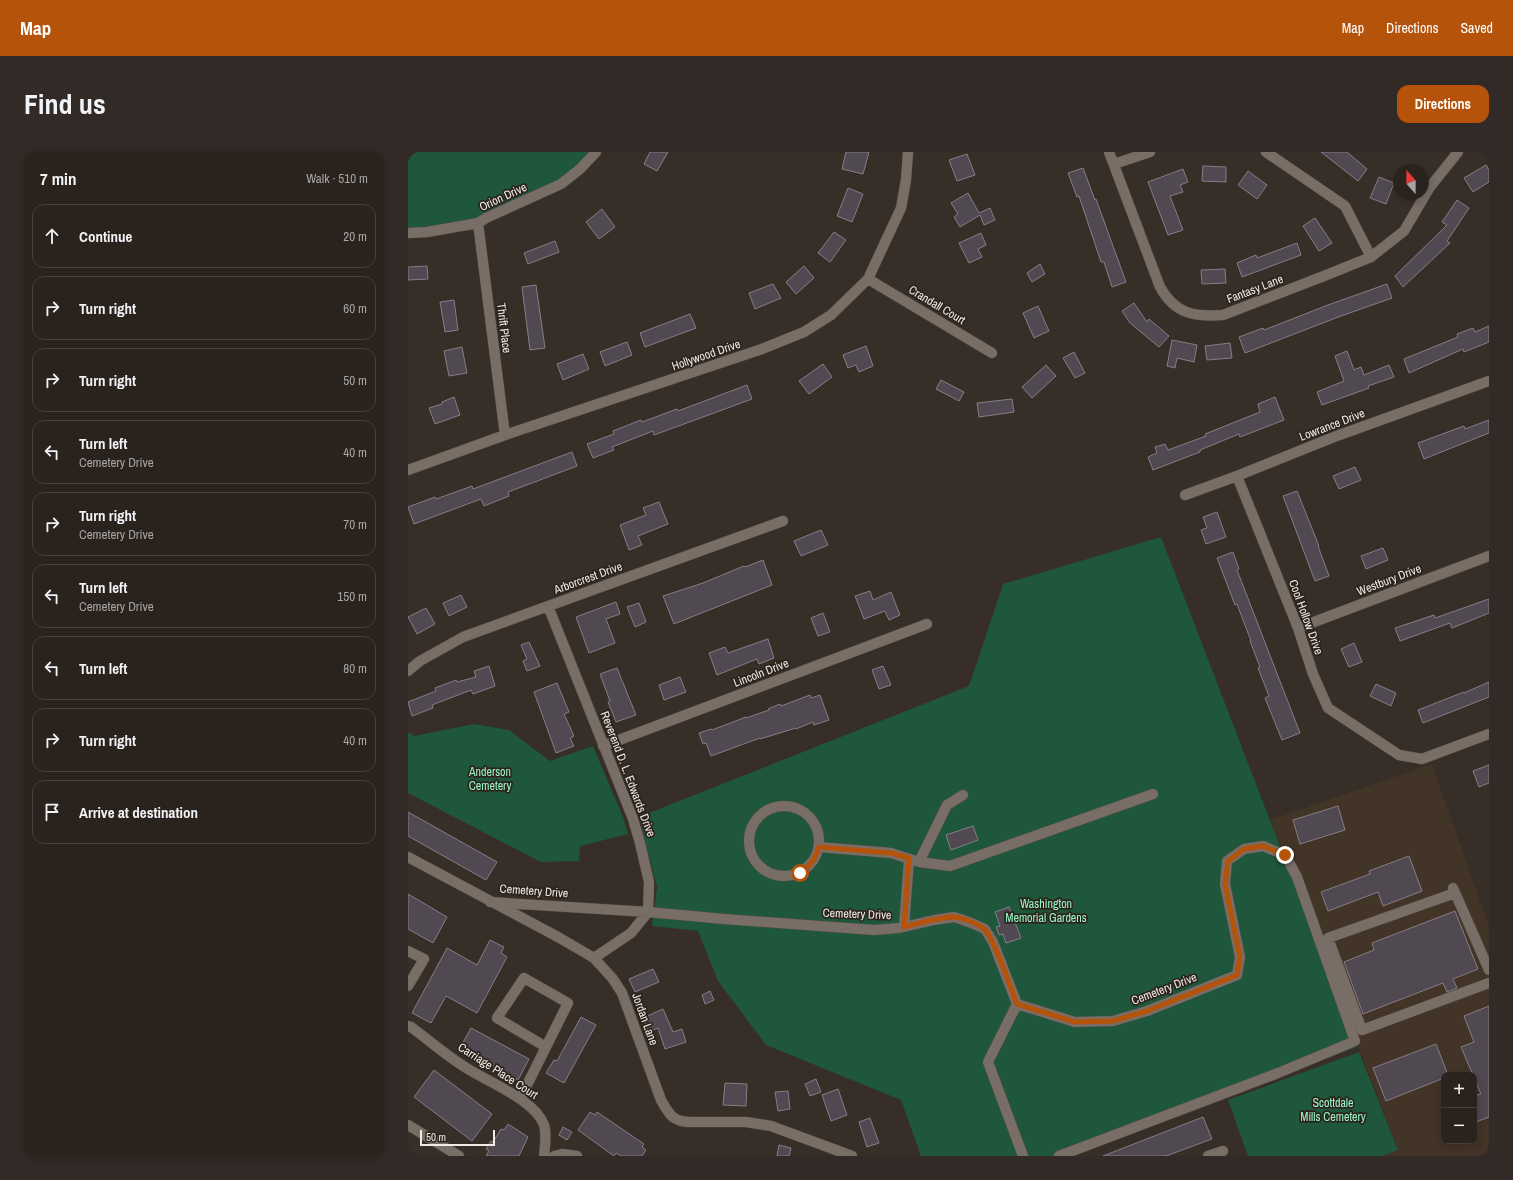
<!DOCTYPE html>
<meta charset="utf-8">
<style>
body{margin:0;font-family:"Archivo Narrow",sans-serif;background:#312a26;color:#f1f3f6}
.controls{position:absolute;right:12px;bottom:12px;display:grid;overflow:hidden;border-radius:8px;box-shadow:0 2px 10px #0003}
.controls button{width:36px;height:36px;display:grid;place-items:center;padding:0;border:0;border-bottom:1px solid #453f3b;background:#29221d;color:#f1f3f6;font:20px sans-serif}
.compass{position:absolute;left:985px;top:12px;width:36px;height:36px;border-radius:50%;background:#29221d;box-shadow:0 2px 10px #0003;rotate:339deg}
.scale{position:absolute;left:12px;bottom:10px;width:75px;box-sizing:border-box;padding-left:4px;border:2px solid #f0eae5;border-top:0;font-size:11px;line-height:14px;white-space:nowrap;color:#f0eae5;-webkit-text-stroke:3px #2c241d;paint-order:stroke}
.stop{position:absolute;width:12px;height:12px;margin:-9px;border:3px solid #b45309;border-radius:50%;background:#fff}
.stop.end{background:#b45309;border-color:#fff;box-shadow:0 1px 4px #0008}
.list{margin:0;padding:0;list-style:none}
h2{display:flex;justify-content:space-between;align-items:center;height:52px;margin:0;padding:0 16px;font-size:17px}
h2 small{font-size:13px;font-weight:400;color:#a5a4a4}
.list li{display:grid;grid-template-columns:26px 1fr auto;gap:12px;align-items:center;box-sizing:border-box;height:64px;margin:0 8px 8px;padding:0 8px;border:1px solid #453f3b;border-radius:12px}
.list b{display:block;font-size:15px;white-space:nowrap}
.list p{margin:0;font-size:13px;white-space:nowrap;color:#a5a4a4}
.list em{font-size:13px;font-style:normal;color:#a5a4a4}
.icon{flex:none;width:22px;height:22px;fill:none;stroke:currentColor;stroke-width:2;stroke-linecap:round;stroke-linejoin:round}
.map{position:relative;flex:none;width:1081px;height:1004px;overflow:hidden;border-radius:12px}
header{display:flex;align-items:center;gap:24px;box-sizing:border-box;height:56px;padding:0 20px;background:#b45309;color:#fff}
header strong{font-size:19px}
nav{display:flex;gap:22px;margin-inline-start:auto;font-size:14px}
.intro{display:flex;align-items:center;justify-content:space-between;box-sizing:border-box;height:96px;padding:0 24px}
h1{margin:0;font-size:28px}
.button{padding:10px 18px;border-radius:12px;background:#b45309;color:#fff;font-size:14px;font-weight:700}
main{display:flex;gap:24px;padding:0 24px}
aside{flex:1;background:#29221d;border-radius:12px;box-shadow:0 2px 10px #0003}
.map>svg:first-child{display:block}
</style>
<header>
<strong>Map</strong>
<nav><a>Map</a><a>Directions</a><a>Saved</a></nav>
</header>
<div class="intro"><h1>Find us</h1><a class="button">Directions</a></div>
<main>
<aside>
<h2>7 min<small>Walk · 510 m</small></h2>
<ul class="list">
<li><svg class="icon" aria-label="ahead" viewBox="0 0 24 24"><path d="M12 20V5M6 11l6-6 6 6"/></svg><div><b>Continue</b></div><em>20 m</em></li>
<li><svg class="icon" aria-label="right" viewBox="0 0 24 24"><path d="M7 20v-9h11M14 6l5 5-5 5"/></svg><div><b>Turn right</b></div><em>60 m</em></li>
<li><svg class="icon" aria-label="right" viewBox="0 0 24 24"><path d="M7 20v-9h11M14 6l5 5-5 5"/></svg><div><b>Turn right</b></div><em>50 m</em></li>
<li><svg class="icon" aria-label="left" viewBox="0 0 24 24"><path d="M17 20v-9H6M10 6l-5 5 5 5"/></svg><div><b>Turn left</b><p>Cemetery Drive</p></div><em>40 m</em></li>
<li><svg class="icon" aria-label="right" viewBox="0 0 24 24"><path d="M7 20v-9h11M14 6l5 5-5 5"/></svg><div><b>Turn right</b><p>Cemetery Drive</p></div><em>70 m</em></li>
<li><svg class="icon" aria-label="left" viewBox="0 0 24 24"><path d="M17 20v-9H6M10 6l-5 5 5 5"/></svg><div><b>Turn left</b><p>Cemetery Drive</p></div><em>150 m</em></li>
<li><svg class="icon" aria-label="left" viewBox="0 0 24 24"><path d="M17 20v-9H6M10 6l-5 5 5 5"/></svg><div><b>Turn left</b></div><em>80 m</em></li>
<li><svg class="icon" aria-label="right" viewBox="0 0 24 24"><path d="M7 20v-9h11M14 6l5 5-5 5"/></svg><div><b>Turn right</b></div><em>40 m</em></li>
<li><svg class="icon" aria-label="arrive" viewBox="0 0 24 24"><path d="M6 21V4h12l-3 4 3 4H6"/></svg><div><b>Arrive at destination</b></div></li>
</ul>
</aside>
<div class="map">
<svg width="1081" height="1004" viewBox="0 0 1081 1004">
<rect width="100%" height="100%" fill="#372e27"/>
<!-- commercial -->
<path fill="#423427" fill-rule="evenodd" d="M1024,612L1081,775V1004H973L990,997L862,668ZM1036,923H1066V989H1036Z"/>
<!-- green -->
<path fill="#1f573d" d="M0,0H188L157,33L66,68L0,77Z
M753,385L949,895L662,1004H513L493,948L358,893L310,829L290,779L244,774L249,735L231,665L561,534L595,432Z
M66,572L101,578L142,609L185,594L215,665L220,682L172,694L171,709L133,710L0,641V580L6,584Z
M951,900L990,998L973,1004H840L820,948Z"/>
<!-- building -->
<path fill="#514952" stroke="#867d87" d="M242,0H260L249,19L236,12Z
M438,0H461L455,22L434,17Z
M913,0H939L959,17L950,29Z
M559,2L567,23L549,29L541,8Z
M1078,13L1081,18V30L1065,40L1056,26Z
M795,14L818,15V30L794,29Z
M675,16L687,48L688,47L718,130L704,135L696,110H693L671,44L669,45L660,21Z
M775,17L780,30L772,33L775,40L762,44L775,78L760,83L740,30Z
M840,19L859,33L849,47L830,33Z
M971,25L986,31L978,52L962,46Z
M440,36L455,42L444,70L429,64Z
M560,41L571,61L582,56L587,68L576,73L572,63L552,75L546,65L550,62L543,51Z
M1049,48L1061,56L1039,89L1042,91L995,135L987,124L1039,73L1034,70Z
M194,57L207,75L191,87L178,70Z
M907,66L924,91L911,99L895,74Z
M426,80L438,88L422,110L410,101Z
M573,81L578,93L570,97L574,105L561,111L551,91Z
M147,89L151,100L120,112L116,101Z
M889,91L893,103L834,125L829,111L848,103L849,106Z
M632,112L637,122L624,130L619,121Z
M19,114L20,127L0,128V115Z
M396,114L406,126L388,142L378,130Z
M817,117L818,131L794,132L793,118Z
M365,132L373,146L347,157L341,141Z
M979,132L984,146L933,164L837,201L831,185L855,176L856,178L920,153Z
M128,133L137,196L122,198L114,135Z
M46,148L50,178L37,180L32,150Z
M726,151L739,170L741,167L761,184L751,195L722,171L714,159Z
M630,154L641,179L626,186L615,161Z
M282,162L288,176L237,195L232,181Z
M1081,174V190L1056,200L1055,197L1001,221L996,207L1050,185L1049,182L1065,176L1067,180Z
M764,188L789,193L786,210L769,206L767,216L759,214Z
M219,190L224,203L197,214L192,200Z
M822,191L824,206L799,208L797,194Z
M458,194L465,214L451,220L448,213L440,216L435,203Z
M54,195L59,221L41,224L36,199Z
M939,199L946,218L953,215L956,223L981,213L986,225L960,234L961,236L914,253L909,240L936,229L927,204Z
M666,200L677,221L667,226L655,206Z
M175,202L181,217L155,228L149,212Z
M415,212L424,225L401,242L391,229Z
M638,213L648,224L624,246L614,235Z
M533,228L556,240L551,249L528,237Z
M339,233L344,247L246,283L245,279L204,295L206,298L185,306L179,292L206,282L205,279L233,268L234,270L269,257L270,259Z
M46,245L52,263L27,272L21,256L34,252V250Z
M867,245L876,268L832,285L831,282L792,298V300L745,318L740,305L749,301L747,295L757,292L760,298L798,284L797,282L852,260L850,252Z
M604,247L606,260L571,265L569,251Z
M1081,268V281L1016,307L1010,291L1056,274L1057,277Z
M164,300L169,314L100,340L101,344L76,354L73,347L6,372L0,355L27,345L28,347L64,334L65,337Z
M947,315L953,328L931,337L925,324Z
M889,339L911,394H910L921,424L907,429L875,344Z
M251,350L260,372L230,384L234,393L221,398L212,373L238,363L235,356Z
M809,360L818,385L798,392L793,378L799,376L795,365Z
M413,378L420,393L393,404L386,389Z
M975,396L980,408L958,417L953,404Z
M825,400L831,417L829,418L892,581L874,588L857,546L861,544L850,516L852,515L842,489H843L829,452L827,453L809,406Z
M355,408L364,433L266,472L255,444L295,431L336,414L337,415Z
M462,439L465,448L483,440L492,463L481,468L477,459L456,467L447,444Z
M53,443L59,455L41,464L35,451Z
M1081,447V461L1044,476L1042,471L992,489L987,476L1026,463L1027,466Z
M208,450L212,462L198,467L207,491L181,501L168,465Z
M231,451L238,470L227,475L219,455Z
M18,456L27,472L9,482L0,465Z
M415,461L422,480L410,484L403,466Z
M360,487L366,506L351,512L349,507L309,523L301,501L317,495L320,501Z
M121,490L132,514L119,519L115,509L119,507L113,493Z
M946,491L954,510L941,515L933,497Z
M81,514L87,534L65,542L63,538L24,553L25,556L4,564L0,550L28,539L27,536L48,528L49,530L68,525L66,519Z
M475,514L483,533L471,537L464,518Z
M209,516L228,563L208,570L200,550L202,549L192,522Z
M272,525L278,540L256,548L251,533Z
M1081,530V545L1015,571L1010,558L1056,540V541Z
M149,531L161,560L156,562L166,584L162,586L166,594L148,601L126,540Z
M968,532L988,541L983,554L962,544Z
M402,543L403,546L412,543L421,568L406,573L405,570L388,577V576L352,587V586L303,604L298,591L295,592L291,581L303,577L304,578L338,565V566L361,558L360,557L372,552L373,554Z
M1081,613V631L1071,635L1065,619Z
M930,654L937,678L892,692L885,668Z
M0,660L89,710L78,728L0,684Z
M565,674L570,688L543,698L538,683Z
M1001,704L1014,739L975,754L970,740L920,759L913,740L962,722L961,719Z
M0,742L39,765L25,791L0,777Z
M601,755L613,786L598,791L595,782L591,783L588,775L592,774L587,760Z
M1047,759L1070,817L1045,827L1049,836L1039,840L1035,831L955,862L936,810L966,798L964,791Z
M82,788L96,795L93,801L99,805L69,861L38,844L23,871L4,861L39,796L69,813Z
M245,817L251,830L227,840L221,827Z
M302,839L306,848L297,852L294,843Z
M1081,854V965L1068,970L1066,965V944L1073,942L1053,895L1066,890L1056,864Z
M255,857L265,880L274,877L278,890L257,897L250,876L241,880L235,866Z
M173,865L188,873L156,931L138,921L146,908L149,909Z
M63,876L121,907L110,928L52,896Z
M1028,892L1040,923H1036V926L978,949L965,916Z
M26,918L84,962L64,989L6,945Z
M408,927L413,940L402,944L397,932Z
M317,931L339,932L338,954L315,953Z
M430,937L439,963L423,969L414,943Z
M380,939L382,957L370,959L367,940Z
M182,960L187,963L189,960L236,992L234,995L238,998L234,1004H213L208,1001L206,1004L170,978Z
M795,965L804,987L758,1004H695Z
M462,966L471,991L459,995L451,970Z
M100,972L120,985L111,1004H78L81,999L78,997L83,989L85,990L93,977L96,978Z
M155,975L164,980L159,988L151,983Z
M371,993L383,996L381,1004H369Z"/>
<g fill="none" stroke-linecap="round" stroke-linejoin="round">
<!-- minor casing -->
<g stroke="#554d47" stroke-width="11">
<path id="minor" d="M701,0L752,135C767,162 786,165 815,163L916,124L963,105L996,79L1022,35L1050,0
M858,0L937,54L963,105
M706,12L742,0
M70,71L97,283
M0,81L19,80L70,71L78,66L153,32L172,17L188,0
M460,127L584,201
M0,318L97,283L354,197L396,180L423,163L460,127L493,56L498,28L500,0
M829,324L890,476L905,522L920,556L991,603L1014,607L1081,582
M777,343L829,324L926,285L1081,229
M140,454L225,667L232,691L241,730L240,760L223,781L186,806
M890,476L1081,404
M0,519L12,509L55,485L375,369
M195,594L519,472
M341 689a35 35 0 1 1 70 0a35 35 0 1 1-70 0Z
M411,695L483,701L511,710L542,714L745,642
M0,705L150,785L186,806L205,827L214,841L253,948C261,962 264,969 281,970H338L363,974L444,1004
M511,710L539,653L555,643
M1045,736L1081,818
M1047,741L920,786L954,878L1081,831
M82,750L240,760L316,767L466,778L491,776L526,768L546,765L561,770L577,777L585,790L609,852L667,870L705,869L739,859L829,823L832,805L817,732L819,709L836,697L855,694L877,703L889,725L947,889L870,921L651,1004
M496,775L501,707
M0,799L16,807L0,834
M609,852L580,910L615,1004
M0,874L3,875C22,889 40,905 60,917C81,930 128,949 136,973C139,983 137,994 136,1004
M112,947L160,851L116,826L89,866L138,895
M0,973L51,1004
M146,1004L154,1002L169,1004
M800,1004L815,999"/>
</g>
<!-- minor -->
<use href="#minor" stroke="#786e66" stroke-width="10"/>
</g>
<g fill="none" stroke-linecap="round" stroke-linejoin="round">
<!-- route -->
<path stroke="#b45309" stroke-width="5" d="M392,721C402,714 407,707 411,695L483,701L501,706L496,775C512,771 528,766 544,765C553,765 569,771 576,777C586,785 603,838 609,852L667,870L705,869L739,859L829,823L832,805L817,732L820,709L836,697L855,694L877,703"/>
</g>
<g text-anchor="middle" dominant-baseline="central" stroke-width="3.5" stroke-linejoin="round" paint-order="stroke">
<!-- street labels -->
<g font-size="12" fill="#f0eae5" stroke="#2c241d">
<text transform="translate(95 45) rotate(-25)">Orion Drive</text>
<text transform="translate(847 137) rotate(-21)">Fantasy Lane</text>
<text transform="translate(529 153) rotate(31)">Crandall Court</text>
<text transform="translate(96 176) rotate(83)">Thrift Place</text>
<text transform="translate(298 203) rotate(-19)">Hollywood Drive</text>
<text transform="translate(924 273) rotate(-21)">Lowrance Drive</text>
<text transform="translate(180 426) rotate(-20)">Arborcrest Drive</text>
<text transform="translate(981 428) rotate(-21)">Westbury Drive</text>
<text transform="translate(898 465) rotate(70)">Cool Hollow Drive</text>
<text transform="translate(353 521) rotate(-21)">Lincoln Drive</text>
<text transform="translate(220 622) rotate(69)">Reverend D. L. Edwards Drive</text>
<text transform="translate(126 739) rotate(4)">Cemetery Drive</text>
<text transform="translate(449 762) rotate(2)">Cemetery Drive</text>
<text transform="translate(756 837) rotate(-21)">Cemetery Drive</text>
<text transform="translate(237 867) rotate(70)">Jordan Lane</text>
<text transform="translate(90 919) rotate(33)">Carriage Place Court</text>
</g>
<!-- park labels -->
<g font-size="12" fill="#98f6c5" stroke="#2c241d">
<text x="82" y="620">Anderson<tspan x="82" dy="14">Cemetery</tspan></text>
<text x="638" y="752">Washington<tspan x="638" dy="14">Memorial Gardens</tspan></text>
<text x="925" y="951">Scottdale<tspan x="925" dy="14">Mills Cemetery</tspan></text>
</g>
</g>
</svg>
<div class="controls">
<button>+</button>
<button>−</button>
</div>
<svg class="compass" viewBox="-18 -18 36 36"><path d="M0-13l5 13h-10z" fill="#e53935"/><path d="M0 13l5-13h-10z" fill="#a5a4a4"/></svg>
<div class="scale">50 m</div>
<div class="stop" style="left:392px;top:721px"></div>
<div class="stop end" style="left:877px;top:703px"></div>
</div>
</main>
